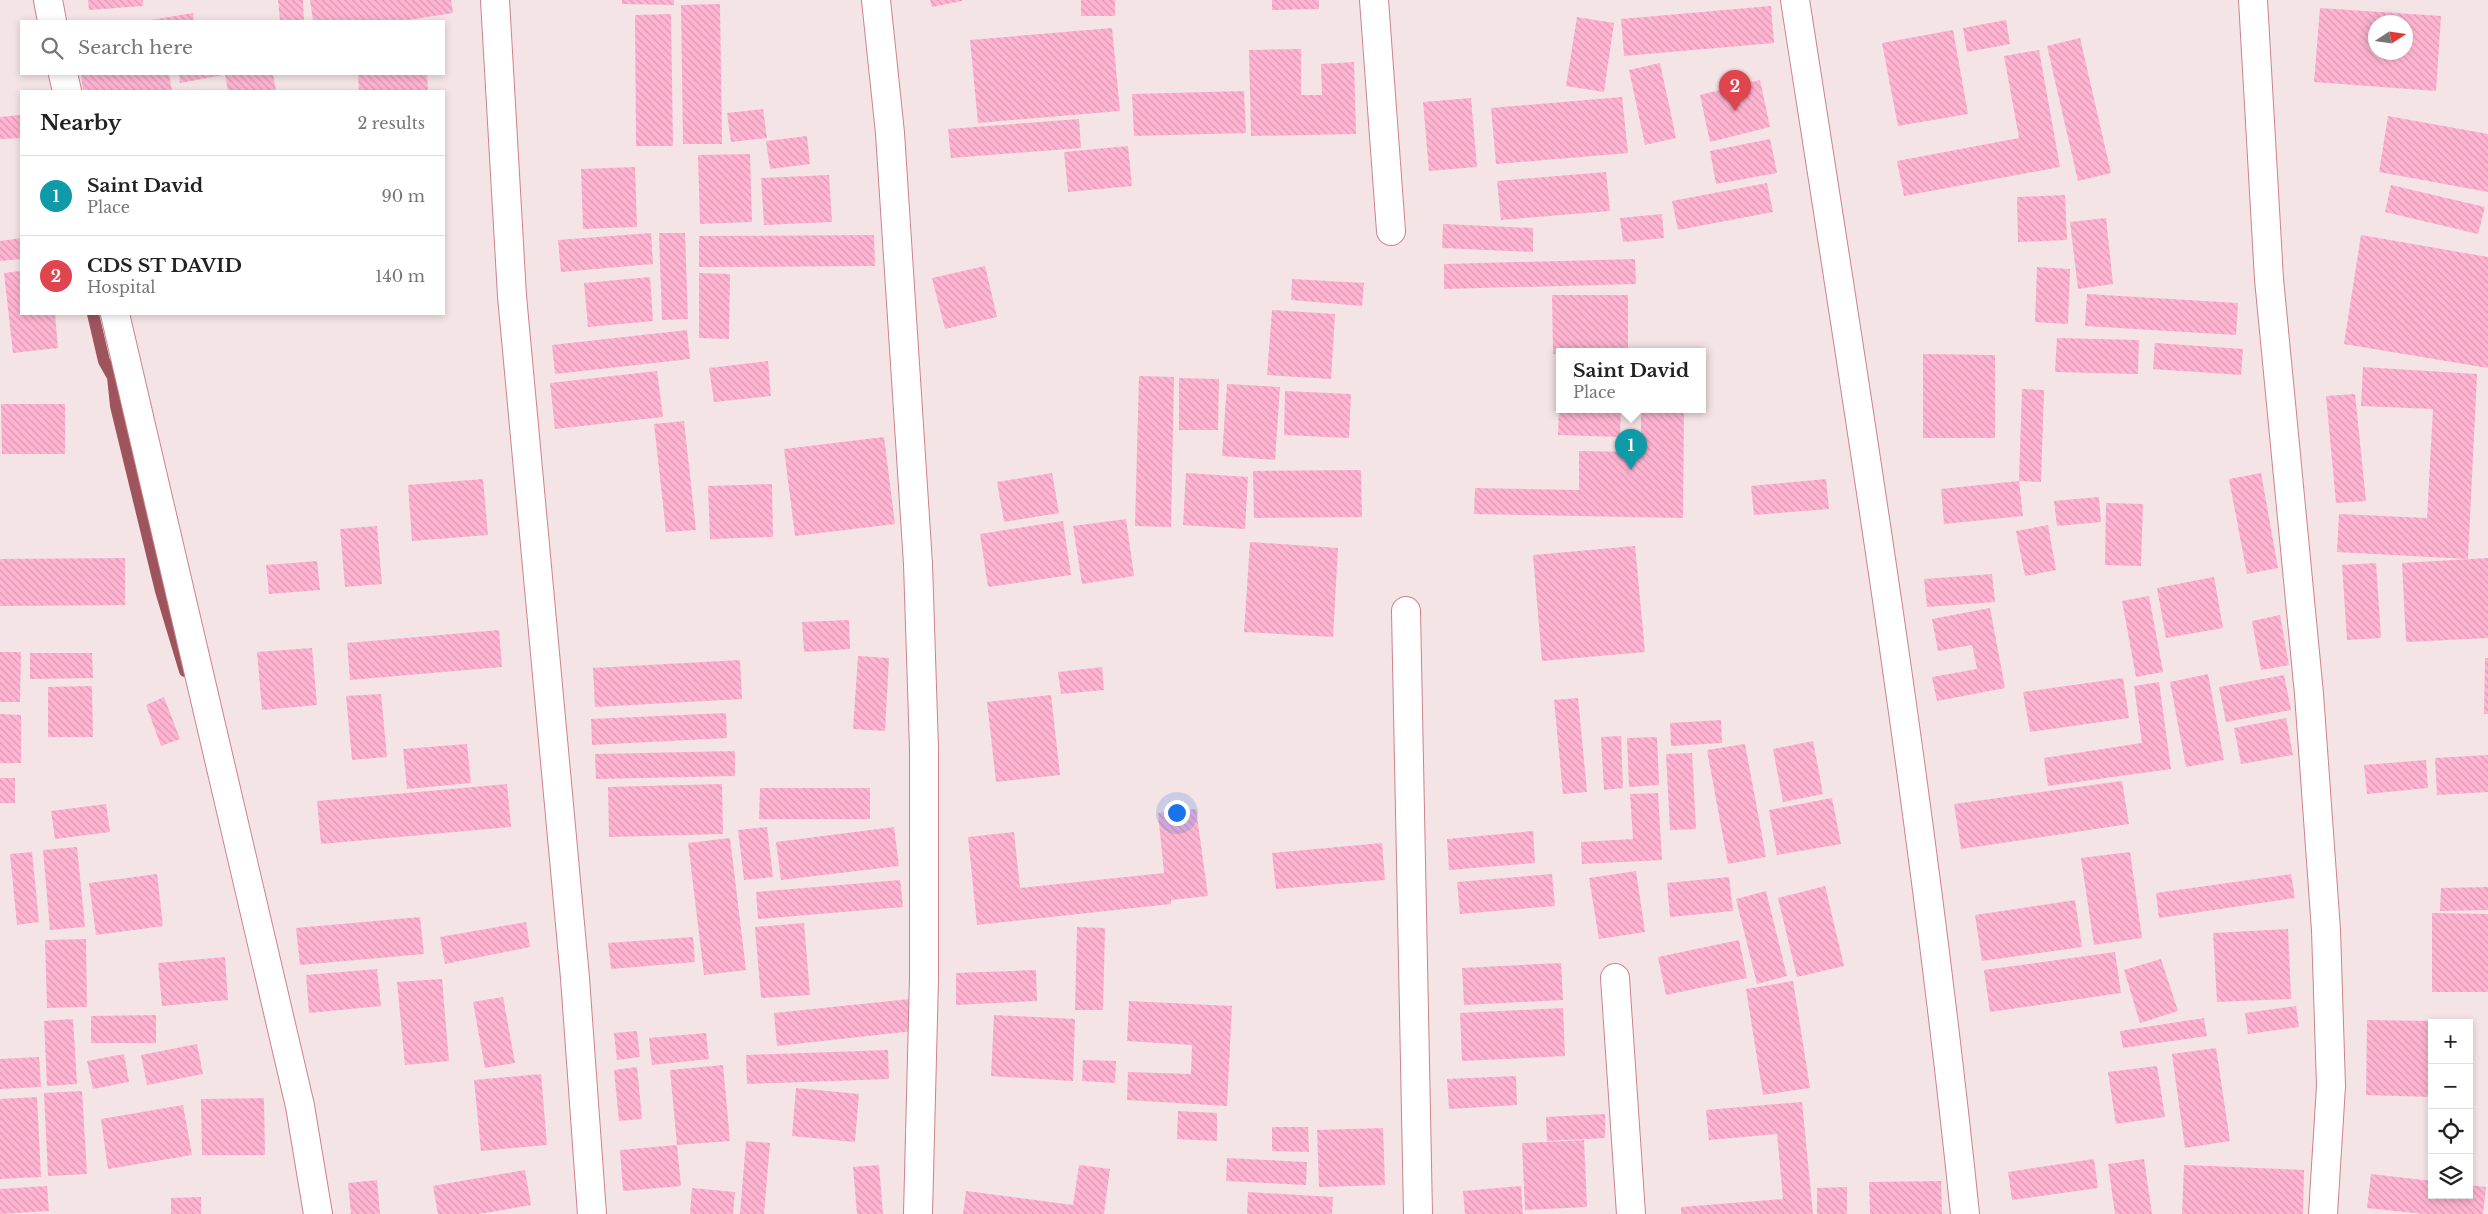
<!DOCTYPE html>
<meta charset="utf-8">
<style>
body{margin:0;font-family:"Libre Baskerville",serif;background:#f6f6f6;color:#222}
.controls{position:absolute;right:15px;bottom:15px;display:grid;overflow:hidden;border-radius:0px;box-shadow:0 2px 8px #0003}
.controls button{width:45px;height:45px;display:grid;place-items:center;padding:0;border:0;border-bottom:1px solid #e0e0e0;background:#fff;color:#222;font:25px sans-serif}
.compass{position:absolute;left:2368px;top:15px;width:45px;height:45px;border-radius:50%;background:#fff;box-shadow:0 2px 8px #0003;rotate:78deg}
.you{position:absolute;left:1176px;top:812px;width:18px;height:18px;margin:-12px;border:4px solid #fff;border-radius:50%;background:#1a73e8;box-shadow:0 0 0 8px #1a73e833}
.badge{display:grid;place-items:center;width:32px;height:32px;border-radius:50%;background:#7c3aed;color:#fff;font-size:16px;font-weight:700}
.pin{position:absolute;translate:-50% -41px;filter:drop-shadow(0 1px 2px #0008)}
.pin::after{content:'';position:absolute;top:26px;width:18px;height:15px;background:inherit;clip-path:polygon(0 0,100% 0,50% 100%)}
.popup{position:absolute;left:1556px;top:348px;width:150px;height:65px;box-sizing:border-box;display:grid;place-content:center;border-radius:0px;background:#fff;filter:drop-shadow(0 1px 4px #0005);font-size:16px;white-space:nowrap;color:#767676}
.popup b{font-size:19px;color:#222}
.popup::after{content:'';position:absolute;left:50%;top:100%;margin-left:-10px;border:10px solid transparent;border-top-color:#fff}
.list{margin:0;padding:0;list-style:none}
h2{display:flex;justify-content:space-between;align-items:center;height:65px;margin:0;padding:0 20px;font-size:21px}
h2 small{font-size:16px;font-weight:400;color:#767676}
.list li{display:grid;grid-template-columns:32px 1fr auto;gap:15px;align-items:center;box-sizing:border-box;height:80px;padding:0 20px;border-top:1px solid #e0e0e0}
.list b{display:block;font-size:19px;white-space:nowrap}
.list p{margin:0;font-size:16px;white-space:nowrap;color:#767676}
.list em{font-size:16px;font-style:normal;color:#767676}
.icon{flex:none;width:28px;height:28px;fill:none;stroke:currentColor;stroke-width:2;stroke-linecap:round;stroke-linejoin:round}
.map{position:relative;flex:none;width:2488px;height:1214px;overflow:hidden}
.search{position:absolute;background:#fff;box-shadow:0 2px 8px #0003;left:20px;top:20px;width:425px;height:55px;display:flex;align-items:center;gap:12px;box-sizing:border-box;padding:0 18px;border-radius:0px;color:#767676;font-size:19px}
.panel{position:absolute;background:#fff;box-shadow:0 2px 8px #0003;left:20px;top:90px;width:425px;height:225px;border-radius:0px}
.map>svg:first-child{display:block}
</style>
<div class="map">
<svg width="2488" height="1214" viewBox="0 0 2488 1214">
<defs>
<pattern id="building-back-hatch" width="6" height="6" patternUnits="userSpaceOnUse" patternTransform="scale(1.25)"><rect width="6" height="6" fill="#ffb4d2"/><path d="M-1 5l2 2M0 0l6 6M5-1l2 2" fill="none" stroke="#db9ab3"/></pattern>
</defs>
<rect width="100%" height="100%" fill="#f4e4e5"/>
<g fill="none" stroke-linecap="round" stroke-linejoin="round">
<!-- stream -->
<path stroke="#9e545d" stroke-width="12" d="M93,314L104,361L113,377L116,406L161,591L185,671"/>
</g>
<!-- building -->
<path fill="url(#building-back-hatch)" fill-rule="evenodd" d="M88,0H143V6L89,10Z
M278,0H303L304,21H280Z
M310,0H451L453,13L401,21H313Z
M622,0H674V5L622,4Z
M930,0H962V1L932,7Z
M1081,0H1115V16H1081Z
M1272,0H1319V9L1272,10Z
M720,4L722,144H683L681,5Z
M1771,6L1774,43L1624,56L1621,19Z
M2320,8L2441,16L2436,91L2314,82ZM2376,22H2406V52H2376Z
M193,13L194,21H152L151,20Z
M671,14L673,146H636L635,15Z
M1577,17L1614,23L1604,92L1566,86Z
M2006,20L2010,44L1967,52L1963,28Z
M1112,28L1120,111L978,123L970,40Z
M1953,30L1968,114L1898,126L1882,43Z
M2080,38L2111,173L2078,181L2047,46Z
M1301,49V95H1322L1321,64L1354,62L1356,134L1251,136L1249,50Z
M2039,50L2060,167L1904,196L1897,161L2019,138L2004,56Z
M1660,63L1676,138L1645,145L1629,70Z
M81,74H169L172,91H83Z
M179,74H222L223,75L180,83Z
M225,74H273L276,91H228Z
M358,74H427L428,91H359Z
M1760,80L1770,127L1710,142L1700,95Z
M1244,91L1246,133L1134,136L1132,94Z
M1622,97L1628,153L1496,164L1491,108Z
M1471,98L1477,167L1429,171L1423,102Z
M763,109L767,138L731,142L727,113Z
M21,115V138L0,139V117Z
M2388,116L2488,134V192L2379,172Z
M1079,119L1081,148L951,158L948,129Z
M807,136L810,164L770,169L766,141Z
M1770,139L1777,173L1716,184L1710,151Z
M1128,146L1132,186L1068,192L1064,152Z
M750,154L752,222L700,224L698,155Z
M635,167L637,227L583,229L581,169Z
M1606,172L1610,211L1501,220L1497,181Z
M829,175L832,222L764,225L761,178Z
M1767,183L1773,212L1678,230L1672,201Z
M2391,185L2485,207L2478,234L2385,212Z
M2065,195L2067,240L2018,242L2017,197Z
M1662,214L1664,238L1623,242L1620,218Z
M2106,218L2113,284L2078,289L2070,222Z
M1443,224L1533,228V252L1442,248Z
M651,233L653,264L561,272L558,240Z
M659,233H685L688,319L662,320Z
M874,235L875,266L699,267V236Z
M2361,235L2488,257V368L2344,344Z
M21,238V259L0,261V241Z
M1635,259L1636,284L1444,289V264Z
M985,266L997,317L945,329L932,278Z
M2037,267L2070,269L2068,324L2035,322Z
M21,271V314H55L58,348L13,353L4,273Z
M699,273L730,274L729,339L699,338Z
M650,277L653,321L588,327L584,283Z
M1292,279L1364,283L1362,306L1291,300Z
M2087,294L2238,303L2236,335L2085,326Z
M1552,295H1628V351H1560V354H1553Z
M1272,310L1335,314L1331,379L1267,375Z
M687,330L690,359L555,374L552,345Z
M2057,338L2139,340L2138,374L2055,372Z
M2155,343L2243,349L2241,375L2153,369Z
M1923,354L1995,355V438H1923Z
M768,361L771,396L714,402L709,368Z
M2363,367L2477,374L2468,559L2337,552L2339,514L2427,518L2433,409L2361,406Z
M657,371L663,417L555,429L550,383Z
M1139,376L1174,377L1171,527L1135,526Z
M1179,378L1219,379L1218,430H1179Z
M1227,384L1280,387L1275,460L1222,456Z
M2022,389L2044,390L2041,482L2019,481Z
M1285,391L1351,394L1349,438L1284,435Z
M2355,394L2366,501L2336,503L2326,396Z
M1,404H65V454H2Z
M1559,409H1621L1620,437L1558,435Z
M1641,409H1684L1683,518L1474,514L1475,488L1579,490V451L1641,452Z
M684,421L696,530L666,532L654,424Z
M884,437L895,524L795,536L784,449Z
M1361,470L1362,517L1254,518L1253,471Z
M1052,473L1059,513L1004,522L997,482Z
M1186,473L1248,477L1245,529L1183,525Z
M2261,473L2278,568L2247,574L2229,479Z
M483,479L488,535L412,541L408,485Z
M1826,479L1829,509L1754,515L1751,486Z
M2019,481L2023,516L1944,524L1941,489Z
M772,484L773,537L710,539L708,486Z
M2099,497L2101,522L2057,526L2054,501Z
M2106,503L2143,504L2141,566L2105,565Z
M1126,519L1134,576L1082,584L1073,526Z
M1063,521L1071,575L988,587L980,534Z
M2048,525L2056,570L2025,576L2016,531Z
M377,526L382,584L345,587L340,529Z
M1250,542L1338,548L1333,637L1244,632Z
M1635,546L1645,652L1542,661L1533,555Z
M125,558V605L0,606V559Z
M2488,558V638L2406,642L2402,563Z
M317,561L320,590L269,594L266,565Z
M2376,563L2381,638L2347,640L2342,565Z
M1992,574L1995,602L1927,607L1924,579Z
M2214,577L2223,628L2166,638L2157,588Z
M2149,596L2163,672L2136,677L2122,601Z
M1990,608L2005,688L1937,701L1932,677L1977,669L1972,645L1938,651L1932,619Z
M2280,615L2289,665L2261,670L2252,621Z
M849,620L850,649L804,652L802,622Z
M499,630L502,667L350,680L347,643Z
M312,648L317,705L262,710L257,652Z
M0,652H21L20,702H0Z
M30,653H92L93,678L30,679Z
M858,656L889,658L885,731L853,729Z
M2485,658H2488V714H2484Z
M740,660L742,699L595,707L593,668Z
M1102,667L1104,690L1061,694L1058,672Z
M2208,674L2224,760L2186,767L2170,682Z
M2284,675L2291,710L2226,722L2219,687Z
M2123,678L2129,718L2030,732L2023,692Z
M2159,682L2171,769L2048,786L2044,758L2142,743L2134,686Z
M92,686L93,737H48V687Z
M381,694L387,757L352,760L346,696Z
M1051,695L1060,775L996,782L987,702Z
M164,697L180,739L161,746L146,705Z
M1578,698L1587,792L1563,794L1554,700Z
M726,713L727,738L592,745L591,719Z
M0,714L21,715V763H0Z
M2286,718L2293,755L2241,764L2234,728Z
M1721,720L1722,743L1671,746L1670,723Z
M1621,736L1623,788L1604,790L1601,737Z
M1657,737L1659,785L1629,787L1627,738Z
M1813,741L1823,794L1783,802L1773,749Z
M467,744L471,783L407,789L403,749Z
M1745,744L1766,857L1728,864L1707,750Z
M735,751V776L596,779L595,754Z
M1692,753L1696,829L1670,830L1666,754Z
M2488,755V792L2437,795L2435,758Z
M2426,760L2428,788L2367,794L2364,765Z
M0,778H15V803H0Z
M2122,781L2129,824L1961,849L1954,804Z
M507,784L511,827L321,844L317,801Z
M722,784L723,834L609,837L608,787Z
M760,788H870V819H759Z
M1658,793L1662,860L1582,864L1581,842L1633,839L1630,794Z
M1832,798L1841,844L1777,855L1769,810Z
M106,804L110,832L55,839L51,811Z
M1196,809L1208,896L1171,900V904L977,925L968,837L1014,832L1020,888L1164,873L1158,813Z
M767,827L773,877L744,880L738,830Z
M894,827L899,866L781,880L776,842Z
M1533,831L1535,863L1449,870L1447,839Z
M730,838L746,970L704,975L688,843Z
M1382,843L1385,880L1276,889L1272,853Z
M77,847L85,927L50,930L43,850Z
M32,852L39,922L17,925L10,854Z
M2130,852L2142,938L2094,945L2081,858Z
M1636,871L1645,932L1599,939L1589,878Z
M157,874L163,926L96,935L89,883Z
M1552,874L1555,906L1460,914L1457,882Z
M2291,874L2295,898L2159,918L2156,893Z
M1729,877L1733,911L1670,917L1667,883Z
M900,880L903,907L758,919L756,892Z
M1825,886L1844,966L1797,977L1778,898Z
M2488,887V910L2440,911L2441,888Z
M1766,891L1787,976L1757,984L1736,899Z
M2075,900L2082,947L1982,961L1975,915Z
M2432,913L2488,914V992H2432Z
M420,917L424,954L300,965L296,928Z
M526,922L530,947L445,964L440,937Z
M804,923L810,995L761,998L755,927Z
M1077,927L1105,928L1103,1010H1075Z
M2288,929L2291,999L2217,1002L2213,933Z
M693,937L695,962L611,969L608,943Z
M86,939L87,1007L47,1008L45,940Z
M1739,940L1747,978L1666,995L1658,957Z
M2115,952L2121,993L1990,1012L1984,970Z
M225,957L228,1000L162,1006L158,963Z
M2161,959L2178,1011L2140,1023L2124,970Z
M1561,963L1563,1000L1464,1005L1462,968Z
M377,969L381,1006L309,1013L306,975Z
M1036,970L1037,1001L956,1005V973Z
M442,979L449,1061L405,1065L397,982Z
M1793,981L1810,1088L1763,1095L1746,989Z
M503,997L515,1063L485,1068L473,1002Z
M910,999L913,1031L777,1046L774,1013Z
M1129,1001L1232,1006L1227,1106L1127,1100L1128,1072L1191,1074L1192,1045L1127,1041Z
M2296,1006L2299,1027L2248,1034L2245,1013Z
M1563,1008L1565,1056L1462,1061L1460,1013Z
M156,1015V1043H91V1016Z
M994,1015L1075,1019L1073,1081L991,1076Z
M2204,1018L2207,1036L2123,1048L2120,1031Z
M73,1019L77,1084L47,1086L44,1021Z
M2367,1020L2432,1021V1097L2366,1095Z
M637,1031L640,1057L617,1060L614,1033Z
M706,1033L709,1059L652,1065L649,1038Z
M197,1044L203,1074L147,1085L141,1055Z
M2216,1048L2230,1141L2185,1148L2172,1054Z
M888,1050L889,1079L747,1084L746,1055Z
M124,1054L129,1082L93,1089L87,1061Z
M39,1057L41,1087L0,1089V1059Z
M1083,1060L1116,1061L1115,1083L1082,1081Z
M723,1065L730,1141L677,1145L670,1070Z
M2157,1066L2165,1117L2116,1124L2108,1072Z
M637,1067L642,1119L619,1121L614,1070Z
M541,1074L547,1145L481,1151L474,1080Z
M1516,1076L1517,1105L1449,1109L1447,1079Z
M796,1088L859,1094L855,1142L792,1136Z
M82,1091L87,1174L48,1176L44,1093Z
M37,1097L41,1177L0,1179V1099Z
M264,1098L265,1155H202L201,1099Z
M1802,1102L1813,1214H1681V1207L1783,1199L1777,1134L1709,1140L1706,1110Z
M183,1105L192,1155L108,1169L101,1119Z
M1178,1111L1217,1113V1141L1177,1139Z
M1605,1114V1138L1547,1141L1546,1117Z
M1272,1127H1308L1309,1152L1272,1151Z
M1383,1128L1385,1185L1319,1187L1317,1130Z
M1584,1140L1587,1207L1525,1210L1522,1143Z
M746,1141L770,1143L764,1214H740Z
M677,1145L681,1186L623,1191L620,1150Z
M1227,1158L1307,1162L1306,1185L1226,1181Z
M2094,1159L2098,1188L2012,1200L2008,1172Z
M2144,1159L2152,1214H2115L2108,1164Z
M879,1165L883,1214H857L853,1167Z
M1079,1165L1110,1169L1104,1214H963L966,1191L1073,1205Z
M2184,1165L2304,1170L2303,1214H2182Z
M525,1170L531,1205L479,1214H438L433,1186Z
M2371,1174L2432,1181V1195H2469V1185L2486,1187L2483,1214H2424L2367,1208Z
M377,1180L380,1214H351L348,1183Z
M1941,1181L1942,1214H1870L1869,1182Z
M47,1186L49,1211L0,1214V1189Z
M1521,1186L1523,1214H1465L1463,1191Z
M1847,1187V1214H1817V1188Z
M692,1188L735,1192L733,1214H690Z
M1248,1192L1333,1197L1332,1214H1247Z
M201,1197V1214H171V1198Z"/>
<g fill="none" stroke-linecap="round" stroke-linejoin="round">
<!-- minor casing -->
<g stroke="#cc838a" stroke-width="30">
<path id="minor" d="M48,0L52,21
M495,0L512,296L575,978L592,1214
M876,0L890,133L918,564L924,749V978L918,1214
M1374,0L1391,231
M1795,0C1858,404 1923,807 1965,1214
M2253,0L2269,279L2309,694L2326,930L2331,1086L2323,1214
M63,74L67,91
M115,314L300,1106L318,1214
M1406,611L1418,1214
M1615,978L1631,1214"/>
</g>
<!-- minor -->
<use href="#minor" stroke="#fff" stroke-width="28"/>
</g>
</svg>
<div class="controls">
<button>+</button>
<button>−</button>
<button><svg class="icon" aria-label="locate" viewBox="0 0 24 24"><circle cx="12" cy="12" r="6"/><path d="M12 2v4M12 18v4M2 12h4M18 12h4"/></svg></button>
<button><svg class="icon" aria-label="layers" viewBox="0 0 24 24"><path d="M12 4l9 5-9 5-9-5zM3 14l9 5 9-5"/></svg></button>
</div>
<svg class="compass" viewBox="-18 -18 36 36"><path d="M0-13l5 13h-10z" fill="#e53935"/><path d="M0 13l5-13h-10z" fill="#767676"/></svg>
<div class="you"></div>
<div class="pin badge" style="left:1631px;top:470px;background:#0f9aa8">1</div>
<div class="popup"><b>Saint David</b>Place</div>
<div class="pin badge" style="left:1735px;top:111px;background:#e0444e">2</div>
<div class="search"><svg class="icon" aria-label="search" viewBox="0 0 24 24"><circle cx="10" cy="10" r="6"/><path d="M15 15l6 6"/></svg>Search here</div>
<section class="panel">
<h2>Nearby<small>2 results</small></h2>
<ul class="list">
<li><span class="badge" style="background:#0f9aa8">1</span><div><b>Saint David</b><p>Place</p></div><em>90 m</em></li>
<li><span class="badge" style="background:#e0444e">2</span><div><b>CDS ST DAVID</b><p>Hospital</p></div><em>140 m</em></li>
</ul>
</section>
</div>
